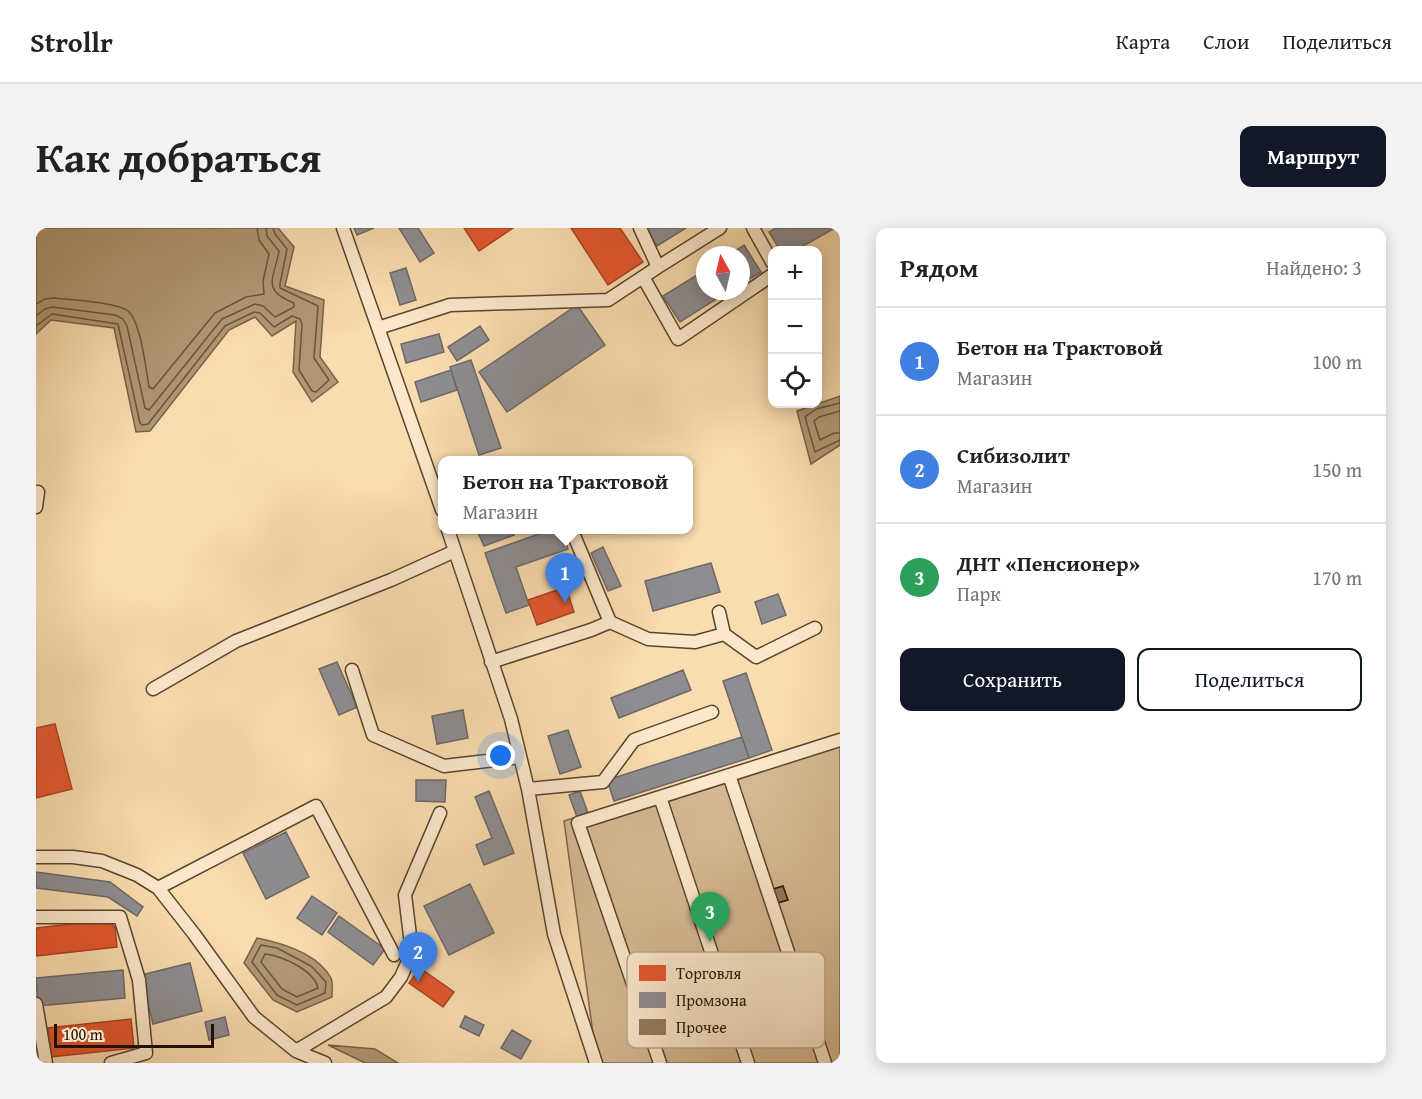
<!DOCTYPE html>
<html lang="ru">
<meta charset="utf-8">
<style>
body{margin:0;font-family:"Gentium Book Plus",serif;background:#f2f2f2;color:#222}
.controls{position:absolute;right:18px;top:18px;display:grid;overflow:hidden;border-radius:12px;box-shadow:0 3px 15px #0003}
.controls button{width:54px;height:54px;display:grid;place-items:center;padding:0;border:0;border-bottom:2px solid #e0e0e0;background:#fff;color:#222;font:30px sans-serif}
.compass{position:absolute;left:660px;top:18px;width:54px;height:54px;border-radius:50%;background:#fff;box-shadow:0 3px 15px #0003;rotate:352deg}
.scale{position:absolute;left:18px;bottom:15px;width:160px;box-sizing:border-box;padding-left:6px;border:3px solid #261102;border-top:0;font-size:16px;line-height:21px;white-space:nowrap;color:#261102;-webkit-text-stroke:4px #fbe8cb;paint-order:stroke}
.you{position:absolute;left:465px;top:528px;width:21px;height:21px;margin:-15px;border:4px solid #fff;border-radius:50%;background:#1a73e8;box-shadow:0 0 0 9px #1a73e833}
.badge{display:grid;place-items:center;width:39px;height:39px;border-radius:50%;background:#111827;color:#fff;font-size:20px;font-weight:700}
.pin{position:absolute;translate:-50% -50px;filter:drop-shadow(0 2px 3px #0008)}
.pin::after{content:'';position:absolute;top:32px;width:21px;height:18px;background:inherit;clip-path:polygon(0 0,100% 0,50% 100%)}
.popup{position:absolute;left:402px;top:228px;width:255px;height:78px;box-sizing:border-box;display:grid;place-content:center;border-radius:12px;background:#fff;filter:drop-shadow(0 2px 4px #0005);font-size:20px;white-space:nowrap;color:#767676}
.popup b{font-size:22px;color:#222}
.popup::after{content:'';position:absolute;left:50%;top:100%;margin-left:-12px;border:12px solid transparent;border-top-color:#fff}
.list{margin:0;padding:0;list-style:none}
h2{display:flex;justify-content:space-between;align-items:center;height:78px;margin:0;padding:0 24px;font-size:26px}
h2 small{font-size:20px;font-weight:400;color:#767676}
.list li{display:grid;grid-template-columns:39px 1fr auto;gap:18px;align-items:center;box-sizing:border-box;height:108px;padding:0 24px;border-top:2px solid #e0e0e0}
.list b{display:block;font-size:22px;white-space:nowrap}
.list p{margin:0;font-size:20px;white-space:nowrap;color:#767676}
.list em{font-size:20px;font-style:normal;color:#767676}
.actions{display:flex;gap:12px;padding:18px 24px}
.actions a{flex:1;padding:14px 0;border:2px solid #111827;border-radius:12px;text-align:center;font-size:21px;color:#111827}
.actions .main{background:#111827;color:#fff}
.icon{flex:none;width:33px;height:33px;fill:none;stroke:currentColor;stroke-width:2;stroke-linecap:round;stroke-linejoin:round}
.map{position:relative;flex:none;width:804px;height:835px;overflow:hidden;border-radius:12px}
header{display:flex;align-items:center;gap:36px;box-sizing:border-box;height:84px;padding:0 30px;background:#fff;border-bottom:2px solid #e0e0e0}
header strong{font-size:28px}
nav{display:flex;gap:33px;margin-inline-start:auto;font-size:21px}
.intro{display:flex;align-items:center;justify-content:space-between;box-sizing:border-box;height:144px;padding:0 36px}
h1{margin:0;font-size:42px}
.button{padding:15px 27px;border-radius:12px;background:#111827;color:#fff;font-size:21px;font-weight:700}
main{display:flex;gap:36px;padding:0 36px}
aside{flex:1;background:#fff;border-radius:12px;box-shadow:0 3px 15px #0003}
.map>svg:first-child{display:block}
</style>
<header>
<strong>Strollr</strong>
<nav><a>Карта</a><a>Слои</a><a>Поделиться</a></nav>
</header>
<div class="intro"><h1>Как добраться</h1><a class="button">Маршрут</a></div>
<main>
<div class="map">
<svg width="804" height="835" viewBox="0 0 804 835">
<rect width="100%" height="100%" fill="#f9dcaf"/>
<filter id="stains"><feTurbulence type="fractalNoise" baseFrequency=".00333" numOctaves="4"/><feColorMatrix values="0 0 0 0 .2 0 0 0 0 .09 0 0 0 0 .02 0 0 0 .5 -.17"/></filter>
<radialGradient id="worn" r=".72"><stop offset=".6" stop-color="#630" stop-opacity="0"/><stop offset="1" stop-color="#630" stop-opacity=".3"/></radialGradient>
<!-- green -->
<path fill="#d5b992" stroke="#7e654a" stroke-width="1.5" d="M804,506V835H561L528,593Z"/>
<!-- water -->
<path fill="#b19774" stroke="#796146" stroke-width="1.5" d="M5,0H242L258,19L249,58L288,72L284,129L302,154L276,174L257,144L260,93L236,108L219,89L193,102L114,203L100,204L78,100L15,92L0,106V5Z
M804,168V217L775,236L761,183Z
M221,710C246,715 282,726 295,750C297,755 296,763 296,769L261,784L237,772L208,735Z
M292,817L339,821L362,835H329Z"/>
<!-- shops -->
<path fill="#e4572e" stroke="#ab4221" stroke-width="1.5" d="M428,0H477L443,23Z
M535,0H584L607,34L572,57Z
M530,359L538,384L501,397L492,372Z
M19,496L36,561L0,570V500Z
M71,692L79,699L81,719L0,728V700Z
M384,740L418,764L407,779L373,755Z
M95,791L98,820L15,829L12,800Z"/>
<!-- industry -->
<path fill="#8d8d92" stroke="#6e6867" stroke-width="1.5" d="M318,0H338L321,7Z
M363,0H382L398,25L384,34Z
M609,0H650L621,18Z
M740,0H799L760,22H744L733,4Z
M708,17L725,44L705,56V27H693Z
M370,40L380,72L364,77L354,45Z
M669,42V63H693L644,94L627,68Z
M541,77L569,117L471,184L443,144Z
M444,98L453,112L421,133L412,119Z
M403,106L408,124L370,135L365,116Z
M435,132L465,220L443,227L414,139Z
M415,142L421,162L385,174L379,154Z
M441,302H476L478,307L448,318Z
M514,302H525L532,321L480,339L493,377L470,385L449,325Z
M567,319L585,358L572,363L555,325Z
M675,335L684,364L617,383L609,353Z
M742,366L750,387L726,396L719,374Z
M301,434L321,479L303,487L283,441Z
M647,442L655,462L583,490L575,470Z
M710,445L736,522L713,530L687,453Z
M427,482L432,510L401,516L396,488Z
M532,502L545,539L524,546L512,508Z
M706,509L713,530L578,573L571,552Z
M380,552H410L409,574L380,573Z
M453,563L478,625L448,637L440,617L456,610L439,569Z
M544,563L552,585L541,589L533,567Z
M250,604L273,649L230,671L207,625Z
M0,644L74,654L107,679L101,688L72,669L0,660Z
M434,656L458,705L413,727L388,678Z
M276,668L301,685L286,707L261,690Z
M303,688L349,721L337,737L292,704Z
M154,735L166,783L117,796L105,747Z
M87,742L89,770L2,778L0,750Z
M429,788L448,797L443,808L424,799Z
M189,789L193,807L173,812L169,794Z
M476,802L495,813L485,831L465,820Z"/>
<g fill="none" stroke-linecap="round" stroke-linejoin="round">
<!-- shore -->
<path stroke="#6c543b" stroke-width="1.5" d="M0,76L9,71L18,70C34,72 81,74 92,83C105,94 110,142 113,159L117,161L179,85L210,69L228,66L227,53L233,26L223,12L221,0
M0,88L9,81L16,79L79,87L87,91L91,98L109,180L113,182L186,91L219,76L227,78L239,89L258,79V75C225,62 238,51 243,23L231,8L230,0
M0,98L16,86L82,96L104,195L106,197L112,196L189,98L218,84L224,85L238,99L256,88L264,91L266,96L263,142L276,163L280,164L293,152L278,130L282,78L244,60V56L251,21L239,6L237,0
M804,175L780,181L769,189L779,224L804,212
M804,183L783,189L778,193L784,212L798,205H804
M225,717L241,720L275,738L290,754L289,765L261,777L241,767L216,734Z
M229,726C246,728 278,742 282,760L261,769L246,761L225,734Z"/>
</g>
<!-- building -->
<path fill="#947b5c" stroke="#261102" stroke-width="1.5" d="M747,658L752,672L738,676L734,662Z"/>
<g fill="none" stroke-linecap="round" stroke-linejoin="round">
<!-- minor casing -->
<g stroke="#5b442d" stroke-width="15">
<path id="minor" d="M307,0L406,282
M717,0L736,34
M622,39L684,0
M607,49L642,111L736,47
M342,100L414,77L572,72L622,39L604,0
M0,279L2,264
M412,302L475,491L492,561L518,706L560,835
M574,394L612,411L659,414L688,406L683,384
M688,406L720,429L779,400
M455,434L555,402L574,394L537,305L531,302
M316,442L337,507L408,538L484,529
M117,461L200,413L355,352L419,323
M693,547L789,835
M492,561L567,554L598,512L676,484
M624,569L712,835
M0,629H37L66,633L101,647L122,660L158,706L218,789L260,823L289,835
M122,660L280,578L358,727
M0,689H84L103,752L110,825L75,835
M0,776L10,835
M260,823L350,769L365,749L373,731L375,716L369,667L404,585
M624,835L542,595L804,512"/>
</g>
<!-- minor -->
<use href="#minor" stroke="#fbe8cb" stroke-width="12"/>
</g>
<!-- legend -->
<rect x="591" y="724" width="198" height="96" rx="9" fill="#fbe8cb" stroke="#bba88f" stroke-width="1.5"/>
<rect x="603" y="737" width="27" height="16" fill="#e4572e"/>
<rect x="603" y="764" width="27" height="16" fill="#8d8d92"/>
<rect x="603" y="791" width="27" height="16" fill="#947b5c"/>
<g font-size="16" fill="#261102">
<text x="640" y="751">Торговля</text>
<text x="640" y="778">Промзона</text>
<text x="640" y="805">Прочее</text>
</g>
<rect width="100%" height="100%" filter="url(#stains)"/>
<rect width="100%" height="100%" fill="url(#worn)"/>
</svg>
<div class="controls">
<button>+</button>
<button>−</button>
<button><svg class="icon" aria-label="locate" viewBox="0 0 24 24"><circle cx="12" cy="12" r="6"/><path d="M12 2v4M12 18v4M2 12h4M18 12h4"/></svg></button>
</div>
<svg class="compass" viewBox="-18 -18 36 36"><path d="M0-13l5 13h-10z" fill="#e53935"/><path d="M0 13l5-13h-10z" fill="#767676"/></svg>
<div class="scale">100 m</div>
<div class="you"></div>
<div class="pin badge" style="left:529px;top:375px;background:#3f7fe0">1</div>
<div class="popup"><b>Бетон на Трактовой</b>Магазин</div>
<div class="pin badge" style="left:382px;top:754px;background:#3f7fe0">2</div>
<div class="pin badge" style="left:674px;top:714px;background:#2e9e5b">3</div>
</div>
<aside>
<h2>Рядом<small>Найдено: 3</small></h2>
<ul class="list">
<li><span class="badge" style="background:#3f7fe0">1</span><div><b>Бетон на Трактовой</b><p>Магазин</p></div><em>100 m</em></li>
<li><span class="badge" style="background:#3f7fe0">2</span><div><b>Сибизолит</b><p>Магазин</p></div><em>150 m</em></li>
<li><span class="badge" style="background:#2e9e5b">3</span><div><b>ДНТ «Пенсионер»</b><p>Парк</p></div><em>170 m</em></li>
</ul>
<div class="actions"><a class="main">Сохранить</a><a>Поделиться</a></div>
</aside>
</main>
